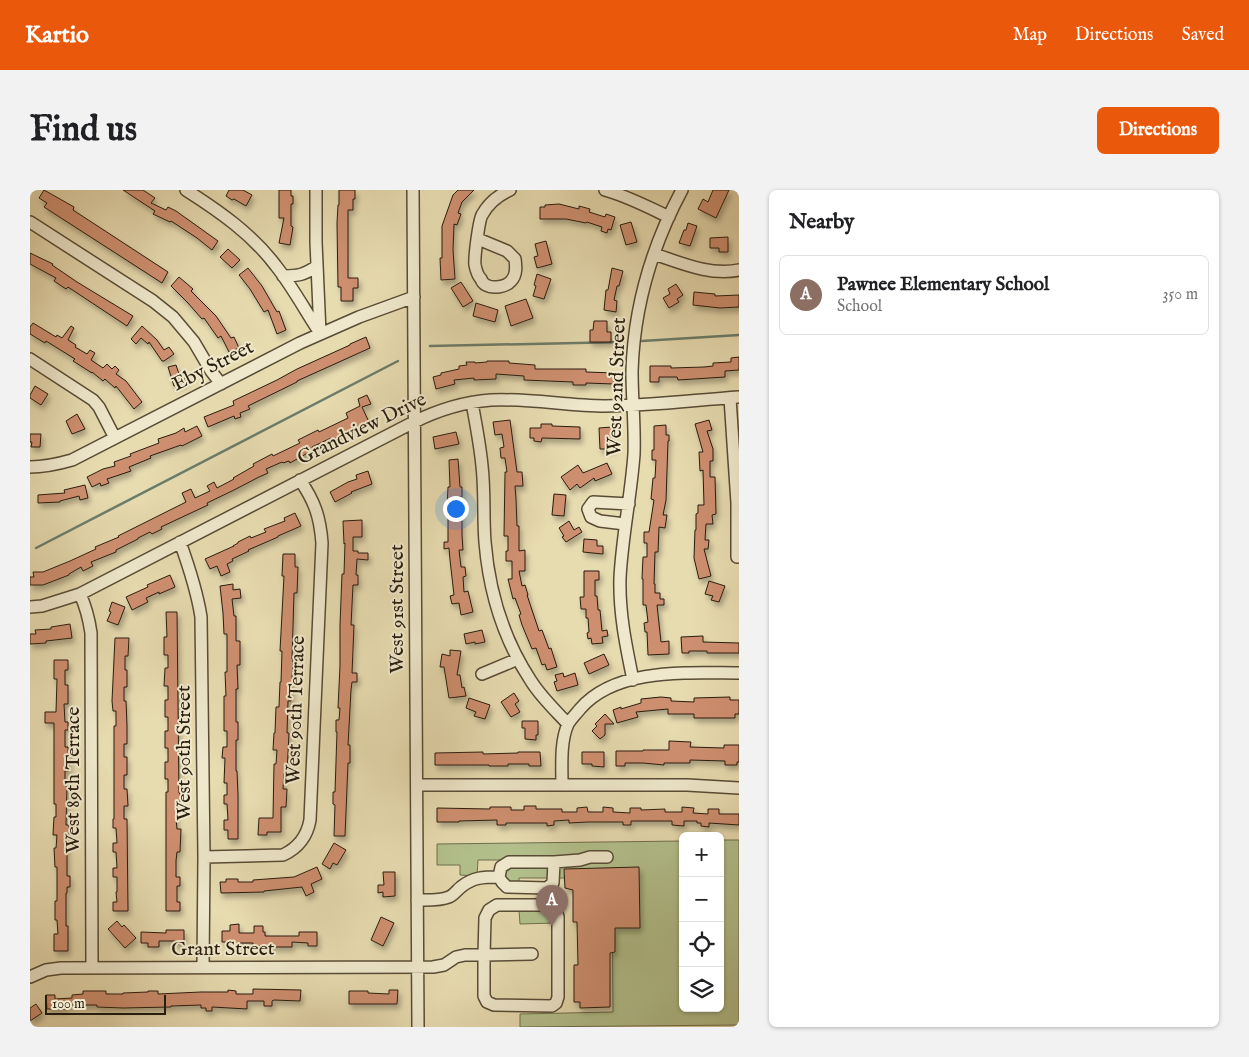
<!DOCTYPE html>
<meta charset="utf-8">
<style>
body{margin:0;font-family:"IM FELL English",serif;background:#f2f2f2;color:#202124}
.controls{position:absolute;right:15px;bottom:15px;display:grid;overflow:hidden;border-radius:8px;box-shadow:0 1px 4px #0004}
.controls button{width:45px;height:45px;display:grid;place-items:center;padding:0;border:0;border-bottom:1px solid #e0e0e0;background:#fff;color:#202124;font:25px sans-serif}
.scale{position:absolute;left:15px;bottom:12px;width:121px;box-sizing:border-box;padding-left:5px;border:2px solid #291d0e;border-top:0;font-size:14px;line-height:18px;white-space:nowrap;color:#291d0e;-webkit-text-stroke:4px #efe8cc;paint-order:stroke}
.you{position:absolute;left:425px;top:318px;width:18px;height:18px;margin:-12px;border:4px solid #fff;border-radius:50%;background:#1a73e8;box-shadow:0 0 0 8px #1a73e833}
.badge{display:grid;place-items:center;width:32px;height:32px;border-radius:50%;background:#ea580c;color:#fff;font-size:16px;font-weight:700}
.pin{position:absolute;translate:-50% -41px;filter:drop-shadow(0 1px 2px #0008)}
.pin::after{content:'';position:absolute;top:26px;width:18px;height:15px;background:inherit;clip-path:polygon(0 0,100% 0,50% 100%)}
.list{margin:0;padding:0;list-style:none}
h2{display:flex;justify-content:space-between;align-items:center;height:65px;margin:0;padding:0 20px;font-size:21px}
h2 small{font-size:16px;font-weight:400;color:#757577}
.list li{display:grid;grid-template-columns:32px 1fr auto;gap:15px;align-items:center;box-sizing:border-box;height:80px;margin:0 10px 10px;padding:0 10px;border:1px solid #e0e0e0;border-radius:8px}
.list b{display:block;font-size:19px;white-space:nowrap}
.list p{margin:0;font-size:16px;white-space:nowrap;color:#757577}
.list em{font-size:16px;font-style:normal;color:#757577}
.icon{flex:none;width:28px;height:28px;fill:none;stroke:currentColor;stroke-width:2;stroke-linecap:round;stroke-linejoin:round}
.map{position:relative;flex:none;width:709px;height:837px;overflow:hidden;border-radius:8px}
header{display:flex;align-items:center;gap:30px;box-sizing:border-box;height:70px;padding:0 25px;background:#ea580c;color:#fff}
header strong{font-size:24px}
nav{display:flex;gap:28px;margin-inline-start:auto;font-size:18px}
.intro{display:flex;align-items:center;justify-content:space-between;box-sizing:border-box;height:120px;padding:0 30px}
h1{margin:0;font-size:35px}
.button{padding:12px 22px;border-radius:8px;background:#ea580c;color:#fff;font-size:18px;font-weight:700}
main{display:flex;gap:30px;padding:0 30px}
aside{flex:1;background:#fff;border-radius:8px;box-shadow:0 1px 4px #0004}
.map>svg:first-child{display:block}
</style>
<header>
<strong>Kartio</strong>
<nav><a>Map</a><a>Directions</a><a>Saved</a></nav>
</header>
<div class="intro"><h1>Find us</h1><a class="button">Directions</a></div>
<main>
<div class="map">
<svg width="709" height="837" viewBox="0 0 709 837">
<defs>
<filter id="shadow"><feDropShadow dx="2.5" dy="4.5" stdDeviation="2.5" flood-color="#0004"/></filter>
</defs>
<rect width="100%" height="100%" fill="#e7dbb0"/>
<filter id="stains"><feTurbulence type="fractalNoise" baseFrequency=".004" numOctaves="4"/><feColorMatrix values="0 0 0 0 .2 0 0 0 0 .09 0 0 0 0 .02 0 0 0 .5 -.17"/></filter>
<radialGradient id="worn" r=".72"><stop offset=".6" stop-color="#630" stop-opacity="0"/><stop offset="1" stop-color="#630" stop-opacity=".3"/></radialGradient>
<!-- green -->
<path fill="#b3c18d" stroke="#6e6f4e" d="M690,650H709V835L490,837V824L583,822L582,688H489V694L476,695L474,689V670H448L447,686L430,685V675H407V654L653,651V818H690Z
M516,719V721H525V733L490,734L489,720Z"/>
<g fill="none" stroke-linecap="round" stroke-linejoin="round">
<!-- stream -->
<path stroke="#6b7c6a" stroke-width="2.5" d="M612,151L709,145
M400,156L593,152
M6,358L368,171"/>
</g>
<!-- building -->
<path fill="#ce8f6f" stroke="#291d0e" filter="url(#shadow)" d="M14,0L44,17L43,20L138,82L132,93L14,17L17,13L9,8Z
M93,0H113L125,8L121,13L136,20L138,17L146,21L188,51L182,60L167,48L141,31L140,32L123,24L125,21Z
M199,0H213L222,5L216,16L204,9L202,10L196,6Z
M249,0H261V6H263V14H261V36L263,37L260,55L249,53L254,28H249Z
M309,0H325V9H323V20H318V88H328V98H323V111H311V97H308L307,33L308,15H309Z
M428,0H444L432,12L428,23L431,24L427,35L424,34L423,60L425,89L411,90L410,68H412V36L423,5Z
M683,0H699L686,28L668,19L673,9L678,12Z
M529,14L549,19V16L560,19L559,22L575,27L576,24L585,27L581,40L578,39L577,43L571,41L572,37L557,32L556,33L536,29H510V17H515V15Z
M601,32L607,52L596,55L590,35Z
M658,33L667,36L660,56L649,53L654,40H656Z
M698,47V62H689V58H680V48Z
M516,51L522,74L507,78L504,67L508,66L505,54Z
M198,59L210,70L202,78L190,67Z
M0,63L23,74L22,75L47,92L103,126L97,136L38,97L36,99L24,91L26,88L0,74Z
M218,78L232,96L247,122L249,121L256,140L247,144L238,120L234,122L220,99L209,85Z
M582,78L593,81L589,96H587L584,110L587,111L586,122L574,120L576,100H578Z
M507,84L521,89L514,109L503,106L506,96L504,95Z
M149,87L163,99L161,101L186,126L201,148L204,147L209,158L199,162L191,146L188,148L174,128L172,129L158,113L141,96Z
M431,92L443,111L433,117L421,98Z
M646,94L653,105L647,109L649,112L639,118L633,108L640,104L638,99Z
M664,102L685,104V106L709,105V117L690,118L663,115Z
M496,109L503,128L481,136L475,116Z
M446,113L468,120L465,132L443,126Z
M564,131H577V142H581V152H560V140H563Z
M3,133L26,147L27,145L32,148L41,136L44,138L38,150L46,155L45,157L57,164L60,160L65,163L61,170L73,178L77,174L82,179L85,176L89,180L86,184L96,191L112,212L104,219L86,196L85,198L75,189L73,191L62,182V183L43,171L45,169L16,151L15,153L0,144V137Z
M112,136L127,150L134,160L139,157L144,164L134,171H132L119,152L118,154L111,148L106,154L101,149Z
M336,147L340,158L267,191V192L218,216L220,219L210,223L211,227L205,229L204,226L178,237L174,227L204,215L203,211L247,190L267,179L320,155V154Z
M709,167V180L695,181V187L648,190L647,187H629V192H620V176H641V178L674,177L683,176V173L701,172V168Z
M457,171H479V173L505,175V179H556V182L584,183V194L556,193V195H543V192L494,190V186L466,184V189L444,190V188L424,190L425,194L406,199L403,187L411,185V183L429,179V176L437,175L436,172H445V173L457,172Z
M146,175L149,184L153,183L156,192L144,196L138,177Z
M5,196L18,204L11,215L0,208V205Z
M337,205L341,214L332,217L339,232L302,250L301,248L282,257L283,260L260,273L259,271L253,273L252,272L236,279L238,283L229,287L202,301L177,313L178,315L131,337L132,339L122,344L120,342L108,348V349L86,360V362L61,372L63,376L53,381L51,377L39,384V385L13,395H0V387H4L3,382H13L40,371L66,359L65,357L89,347L88,346L156,312L152,303L161,299L165,308L180,301L177,296L184,292L187,298L204,289L203,288L224,276L223,274L242,264L243,266L270,253L268,250L288,240L289,242L318,228L316,223L330,216L328,209Z
M47,224L55,239L42,244L36,231Z
M480,230L487,282H492L493,296H485L486,309L487,336H489V361L495,360V381H489L492,396L495,395L498,405H497L509,441L512,440L519,459L521,458L527,477L517,480L515,474L512,475L506,458L502,459L492,435L489,425L491,424L485,408L483,409L478,389H482V371H476V361H478V346H474L475,282H477L475,268H471L470,258L474,257L472,244L465,245L463,232Z
M679,230L682,240L677,241L683,259V271H680V287H685L686,324L682,325L683,334H676L675,350H679L678,359H674L681,386L669,389L664,368L665,340H666V324L668,323V315H674L673,280L670,281L669,262H673L665,234Z
M511,234H522V236L550,237V249L512,248L511,252L504,251V248H500V238H511Z
M636,235V245H639V251H638L636,310L633,325H637L635,338L629,337L628,362H625L624,394H625V403H630V409H634V415H627L631,452L639,451V464L618,465L617,442H615L614,433L618,432L616,415H613V389H612L613,367H617V353H614V342H619L624,310L621,309L623,288H625L626,270H622V260H624V236Z
M167,236L172,246L152,256L151,255L120,266L121,268L99,277L101,281L77,289L79,293L71,296L70,293L62,297L57,287L73,279L85,276L84,272L101,266L100,264L129,253L128,249L146,243L154,238L155,242Z
M582,237L583,259H570L569,238Z
M426,242L429,254L405,259L403,247Z
M0,244H11L10,257H1L2,252H0Z
M428,269L430,297H432V307H429V323H432V345L433,360H429L431,377H435L436,386L433,387L434,402L438,401L443,422L431,425L429,413L422,414L420,406L424,405L420,370L419,358L414,359V352H418V316H417L418,297H420L419,270Z
M577,273L582,284L565,291L564,288L550,298L547,294L540,300L531,287L548,275L553,283Z
M338,281L342,294L321,302L322,303L305,312L300,302L318,292L327,289L326,285Z
M55,295L58,308L50,310L49,306L30,311V312L8,313V305L35,303L34,300Z
M524,304L536,305L534,326L522,325Z
M265,323L271,336L248,346V347L218,360L219,361L202,369L203,371L197,374L200,382L191,386L187,376L180,379L175,369L204,356H203L208,353V352L220,346L221,348L236,342L234,339L255,331L254,328Z
M332,330V347H323V361H328V363H338V370L327,369L326,385H328V395H323L321,435H324L322,483H327V492H322L321,500L318,555H320V573H318L315,646H304L305,615L303,614V602H305L307,542H306V530H309L310,518H308L310,476V435L312,384H314L315,353L314,354L313,331Z
M539,331L544,340L549,337L552,342L536,352L532,347L534,346L529,338Z
M554,349L567,350V356H573V364L553,362Z
M253,364H265V377H268L267,403H264L262,469H263L261,511H258L257,543H259L257,583H254L253,599H257L256,617H251V642H237V645H228L229,628H243L244,574H246L247,560H243L244,543H245L246,517H249L250,492H251L252,461H250L254,386H252Z
M554,381H569V390H565V406H567L568,420H570L572,441L577,440L578,446L572,447L573,453L562,454L561,448L558,449L557,443L559,442L558,428H556V419H551L550,407H554Z
M140,385L145,397L129,404V402L116,408L118,412L102,420L96,407L118,397L117,395Z
M679,391L695,396L689,412L681,410L683,406L675,404Z
M203,394V400L210,399L211,408L202,409L204,426H206V451H210V475H207L208,499H206V532H208V550H206V581H207L208,605V649H198V640H194V630H198L197,614H194V605H197V593H194L195,568H192L193,557H197V541H194V506H196L195,482H197V444H194L193,423L190,396Z
M82,412L95,417L88,435L77,431L81,422L79,421Z
M136,422H147L149,603H150V612H146V628L147,639H151L150,662H147L146,671V687H150V696H147V712H150V721H136V602H138V589H135V572H138V558H135V541H138V527H135V510H138V496H134L135,478H138V465H134V447H137Z
M40,434L42,448L16,451V453L0,454V444H6L5,440L21,439V437Z
M452,440L455,452L445,454V452L436,454L434,444Z
M673,446V452L709,453V463H677V461H659V463H652L651,447Z
M85,448H99L98,466H95V480H97V497H94V511H96L97,536V554H94V567H97V585H94V599H97L98,616H94V629H97L98,721H83V712H87L86,702H87V687H83V678H87L86,662H83V653H87L86,638H83V629H84V536H86V521H83L82,511Z
M420,460L431,461L427,485H430L432,498L434,497L436,506L419,508L414,477H410L412,464L420,466Z
M574,464L579,475L559,484L554,473Z
M24,470H38V480H35V495H38V514H34L35,532H38V540H35V557H38L39,581H35V596H37L36,635H39V652H37V686H40V697H37V703H36V736H38V761H24V744H28L27,730H25V711H27V677H25L24,658H26L27,645H23L24,627H26V614H24V533H15V522H26L27,489H24Z
M533,483L534,487L545,483L548,495L527,501L524,492L527,491L525,485Z
M484,503L489,511L485,514L490,522L481,527L471,512Z
M631,507L641,508V511L664,512V508L700,507V510H709V524H705V528H664V524H638V519L606,522L608,527L587,533L583,520L591,517V519L611,513V509Z
M439,508L460,515L455,529L444,526L446,522L436,518Z
M575,524L584,534H575V545L570,549L562,541L567,536L565,534Z
M492,531H508V545H506V550L495,549V538H492Z
M639,551L661,552L660,557L694,558V555H709V572H707V575H695V571L660,570V573H634V575L613,573H595V576H586V561H613V560H639Z
M453,562V564L488,563V562H510L511,576H499V574H478V576H459V575H405V563Z
M552,562H574V577L562,576V574H552Z
M494,616H506V619H532V622H547V618L557,617L558,622H573V617L583,618V622L600,623V618H611V620L635,619V622H652V617L664,618L663,623L678,624V619H689V624H709V635L679,633V637L671,636V633H667V631H654V636L642,635V631H601V635H593V632H558L539,633V630L524,631V635L517,636V633H476V635H467V630L429,631V632H407V618L460,619V617H481V620H494Z
M304,653L316,660L307,675L303,673L300,679L292,674Z
M287,677L292,689L281,694L284,702L276,706L272,697L234,701V702L191,703L190,692H196V689H208V692H223V690L264,687Z
M609,677L610,738H585V762L580,763V817L550,818V812H544V775H548L547,732H543V700L535,698L534,679Z
M353,682H365V706L353,707V702L348,703V695H354Z
M351,727L364,733L353,756L341,750Z
M87,731L92,737L94,735L106,748L95,758L78,739Z
M209,734V743H224V736H233V742H235V746H269V742H287V756H278V753L262,752V757H243V756H223V753H210V755H198V752H192V741H200V735Z
M136,740H154V754H145V751H129V757H118V753H111V742L136,743Z
M223,799L271,800L270,811L244,810L242,811V816H234V811H217V819L182,817V821H176V818H171V815L141,816V817L93,818L67,817V815H36V819H17L16,805H25V809L42,808V805L53,804V801H76V804H93V803L118,802V801H128V804L171,802H198V800L206,801V804H223Z
M359,800H368L367,814H319V801H338V803L359,804Z
M6,814L12,823L0,831V818Z"/>
<g fill="none" stroke-linecap="round" stroke-linejoin="round">
<!-- minor casing -->
<g stroke="#584c36" stroke-width="14">
<path id="minor" d="M156,0C189,21 222,44 246,76C262,96 276,122 290,143
M286,0V52L290,143
M383,0L388,837
M575,0C597,6 618,17 639,27
M0,32L123,111L143,127L164,152L181,181L191,194
M448,49L477,61L485,69C486,76 487,85 481,91C476,97 463,99 456,95C454,94 452,92 451,89C448,86 446,80 445,75C444,68 449,30 452,25C458,14 469,5 480,0
M624,64C651,73 680,86 709,80
M253,86C268,86 274,85 287,76
M0,169L63,210L69,217L85,248
M700,208L707,313V367
M442,213C446,234 450,255 452,276C455,302 453,327 455,352C459,401 474,450 501,491C511,507 525,520 538,534
M0,277C15,277 28,274 42,270L270,153L329,127L384,107
M595,334L570,331L561,327L558,319L563,312L599,314
M150,352C159,377 167,401 171,427L174,667L173,777
M50,404C56,417 59,429 61,443L62,778
M0,417L12,416L50,404L384,232C408,220 434,212 461,210C499,208 537,216 575,216C620,216 665,210 709,207
M452,484L488,469
M603,490C596,456 589,423 590,388C592,347 601,306 604,264C605,236 602,209 602,181C604,117 622,56 652,0
M387,595H657L709,598
M532,595C532,576 530,552 538,534C541,529 546,524 550,519C586,477 659,483 709,483
M174,667L253,665C268,658 277,647 280,630L292,353C290,327 285,312 270,290
M524,672L550,670L560,667H577
M387,710C397,710 409,711 419,707C424,705 427,700 431,697C443,687 454,687 469,687L472,692L477,697L517,698L523,693L524,672H479L471,677L469,687
M0,787L16,780L31,778L403,777L414,775L426,767L435,765H454L455,728L459,720L467,715H517L526,720L528,727V807L526,813L522,816L464,815L457,812L454,806V765L502,764"/>
</g>
<!-- minor -->
<use href="#minor" stroke="#efe8cc" stroke-width="11"/>
</g>
<g text-anchor="middle" dominant-baseline="central" stroke-width="4" stroke-linejoin="round" paint-order="stroke">
<!-- street labels -->
<g font-size="20" fill="#291d0e" stroke="#efe8cc">
<text transform="translate(183 176) rotate(-27)">Eby Street</text>
<text transform="translate(587 197) rotate(-88)">West 92nd Street</text>
<text transform="translate(332 239) rotate(-26)">Grandview Drive</text>
<text transform="translate(367 419) rotate(-90)">West 91st Street</text>
<text transform="translate(266 520) rotate(-88)">West 90th Terrace</text>
<text transform="translate(154 563) rotate(-90)">West 90th Street</text>
<text transform="translate(43 590) rotate(-90)">West 89th Terrace</text>
<text x="193" y="759">Grant Street</text>
</g>
</g>
<rect width="100%" height="100%" filter="url(#stains)"/>
<rect width="100%" height="100%" fill="url(#worn)"/>
</svg>
<div class="controls">
<button>+</button>
<button>−</button>
<button><svg class="icon" aria-label="locate" viewBox="0 0 24 24"><circle cx="12" cy="12" r="6"/><path d="M12 2v4M12 18v4M2 12h4M18 12h4"/></svg></button>
<button><svg class="icon" aria-label="layers" viewBox="0 0 24 24"><path d="M12 4l9 5-9 5-9-5zM3 14l9 5 9-5"/></svg></button>
</div>
<div class="scale">100 m</div>
<div class="you"></div>
<div class="pin badge" style="left:522px;top:736px;background:#8d6e63">A</div>
</div>
<aside>
<h2>Nearby<small></small></h2>
<ul class="list">
<li><span class="badge" style="background:#8d6e63">A</span><div><b>Pawnee Elementary School</b><p>School</p></div><em>350 m</em></li>
</ul>
</aside>
</main>
